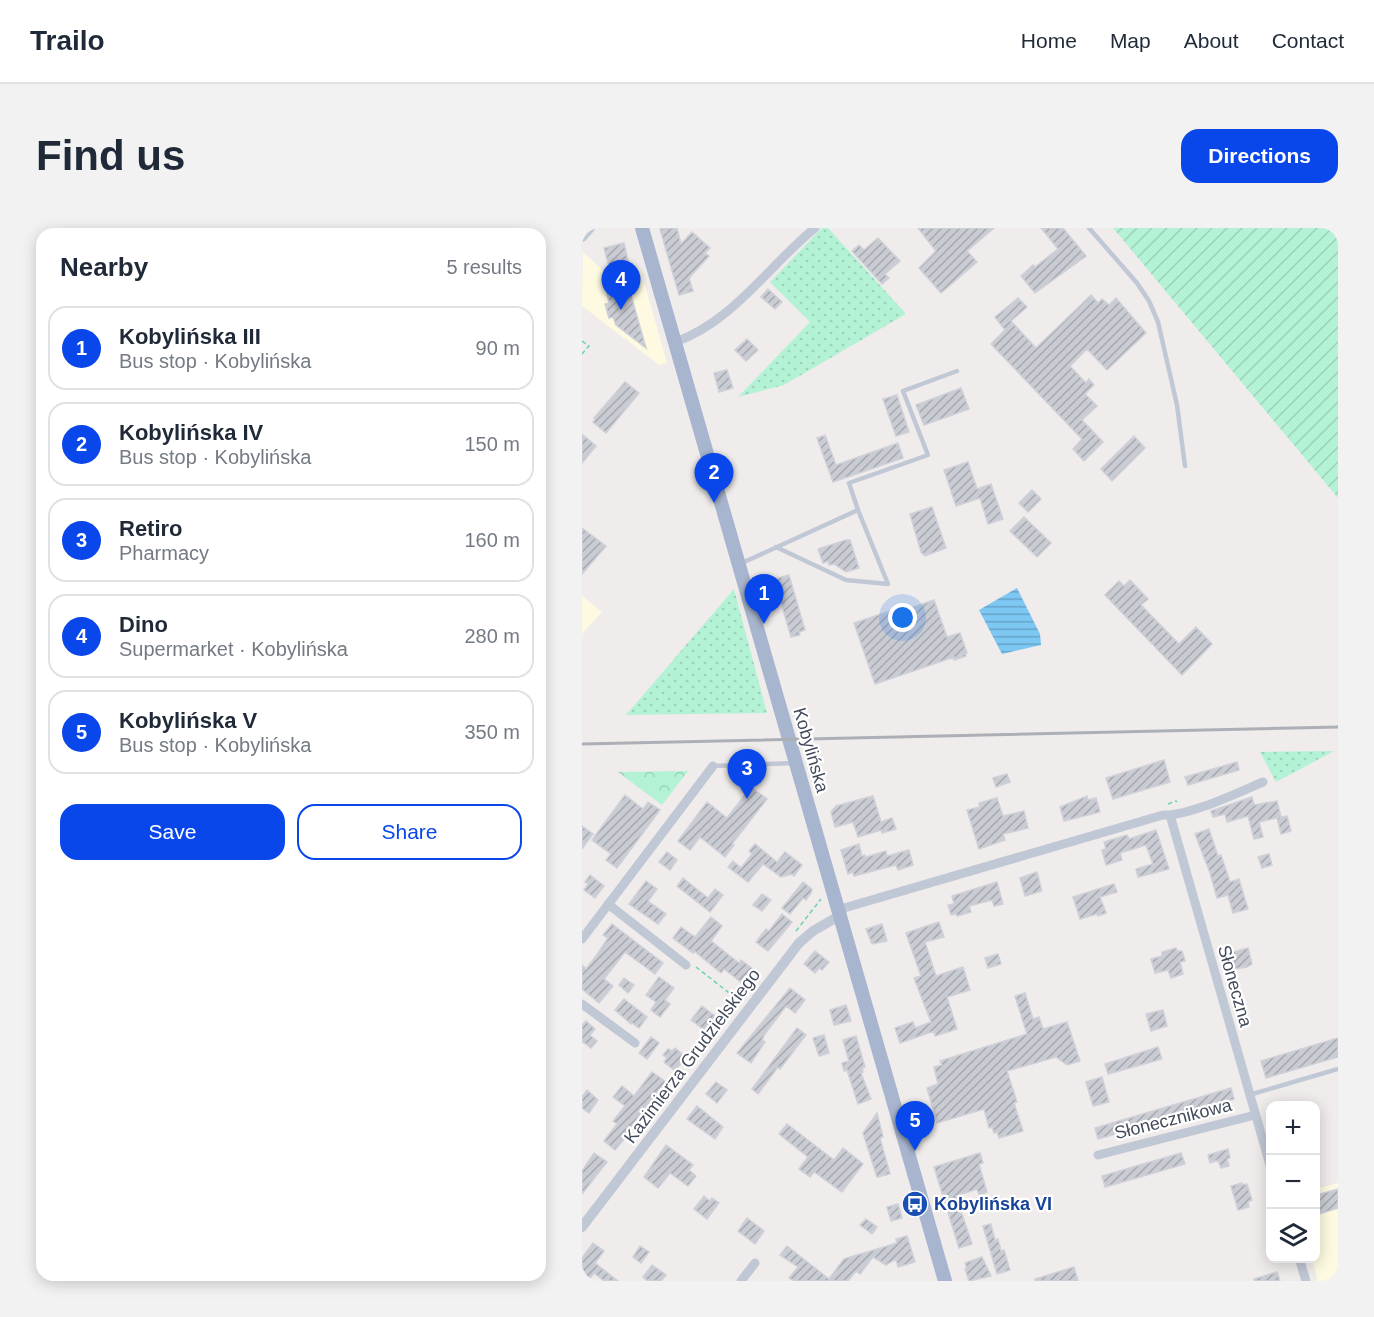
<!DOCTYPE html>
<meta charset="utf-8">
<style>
body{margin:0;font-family:Arial,sans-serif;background:#f2f2f3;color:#1f2937}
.controls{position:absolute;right:18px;bottom:18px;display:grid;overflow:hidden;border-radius:12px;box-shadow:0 3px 15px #0003}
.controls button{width:54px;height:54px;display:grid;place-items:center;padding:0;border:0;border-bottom:2px solid #e0e1e3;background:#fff;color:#1f2937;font:30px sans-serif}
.you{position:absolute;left:321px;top:390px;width:21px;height:21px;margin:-15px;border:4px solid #fff;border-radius:50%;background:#1a73e8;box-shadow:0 0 0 9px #1a73e833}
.badge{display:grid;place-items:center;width:39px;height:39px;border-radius:50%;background:#0947eb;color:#fff;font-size:20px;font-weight:700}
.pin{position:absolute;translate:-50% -50px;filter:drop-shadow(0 2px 3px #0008)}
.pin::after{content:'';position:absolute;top:32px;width:21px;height:18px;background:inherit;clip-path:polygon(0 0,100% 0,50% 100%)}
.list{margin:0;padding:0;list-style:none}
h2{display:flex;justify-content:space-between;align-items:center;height:78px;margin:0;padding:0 24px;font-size:26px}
h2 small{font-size:20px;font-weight:400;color:#747a83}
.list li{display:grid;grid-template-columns:39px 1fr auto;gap:18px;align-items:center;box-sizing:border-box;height:84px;margin:0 12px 12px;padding:0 12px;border:2px solid #e0e1e3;border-radius:18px}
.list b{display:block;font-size:22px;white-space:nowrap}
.list p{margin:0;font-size:20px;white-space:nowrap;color:#747a83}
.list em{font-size:20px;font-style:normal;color:#747a83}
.actions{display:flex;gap:12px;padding:18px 24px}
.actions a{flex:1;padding:14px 0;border:2px solid #0947eb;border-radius:18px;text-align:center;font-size:21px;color:#0947eb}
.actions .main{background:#0947eb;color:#fff}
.icon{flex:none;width:33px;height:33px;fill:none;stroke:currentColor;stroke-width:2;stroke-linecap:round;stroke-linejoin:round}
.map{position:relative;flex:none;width:756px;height:1053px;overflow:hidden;border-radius:18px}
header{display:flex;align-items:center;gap:36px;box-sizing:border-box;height:84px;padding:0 30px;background:#fff;border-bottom:2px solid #e0e1e3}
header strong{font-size:28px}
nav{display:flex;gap:33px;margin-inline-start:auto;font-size:21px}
.intro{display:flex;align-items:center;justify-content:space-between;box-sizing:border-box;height:144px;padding:0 36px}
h1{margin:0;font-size:42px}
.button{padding:15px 27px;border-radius:18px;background:#0947eb;color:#fff;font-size:21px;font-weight:700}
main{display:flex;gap:36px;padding:0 36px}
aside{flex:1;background:#fff;border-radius:18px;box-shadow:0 3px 15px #0003}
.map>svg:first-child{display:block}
</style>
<header>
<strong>Trailo</strong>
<nav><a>Home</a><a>Map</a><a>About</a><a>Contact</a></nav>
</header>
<div class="intro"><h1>Find us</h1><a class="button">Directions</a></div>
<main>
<aside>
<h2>Nearby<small>5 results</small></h2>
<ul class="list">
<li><span class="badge">1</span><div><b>Kobylińska III</b><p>Bus stop · Kobylińska</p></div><em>90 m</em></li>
<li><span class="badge">2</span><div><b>Kobylińska IV</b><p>Bus stop · Kobylińska</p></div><em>150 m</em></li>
<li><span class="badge">3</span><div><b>Retiro</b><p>Pharmacy</p></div><em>160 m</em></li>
<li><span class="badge">4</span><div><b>Dino</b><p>Supermarket · Kobylińska</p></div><em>280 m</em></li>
<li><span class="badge">5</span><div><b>Kobylińska V</b><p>Bus stop · Kobylińska</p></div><em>350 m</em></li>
</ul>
<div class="actions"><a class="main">Save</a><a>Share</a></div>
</aside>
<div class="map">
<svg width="756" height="1053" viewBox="0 0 756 1053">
<defs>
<pattern id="grass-dots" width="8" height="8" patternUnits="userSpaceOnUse" patternTransform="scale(1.5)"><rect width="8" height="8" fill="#b4f2d6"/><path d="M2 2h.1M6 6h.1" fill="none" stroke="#9cd1ba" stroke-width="1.8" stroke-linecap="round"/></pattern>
<pattern id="park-crowns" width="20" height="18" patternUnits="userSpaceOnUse" patternTransform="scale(1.5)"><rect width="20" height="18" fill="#b4f2d6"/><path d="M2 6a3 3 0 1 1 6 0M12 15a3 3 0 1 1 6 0" fill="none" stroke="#9cd1ba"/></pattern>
<pattern id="garden-furrows" width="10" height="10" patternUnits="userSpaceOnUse" patternTransform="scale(1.5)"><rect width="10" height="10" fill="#b4f2d6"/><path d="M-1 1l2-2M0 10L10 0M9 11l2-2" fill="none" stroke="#9cd1ba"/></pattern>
<pattern id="water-rules" width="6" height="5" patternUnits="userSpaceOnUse" patternTransform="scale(1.5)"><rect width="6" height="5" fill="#7dc7f3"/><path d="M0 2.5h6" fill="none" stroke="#68a4c8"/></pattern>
<pattern id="building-hatch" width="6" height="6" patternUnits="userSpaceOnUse" patternTransform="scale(1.5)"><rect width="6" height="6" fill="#caccd4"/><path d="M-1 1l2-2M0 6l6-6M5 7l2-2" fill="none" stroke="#a6a8af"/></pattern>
</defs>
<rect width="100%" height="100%" fill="#efeceb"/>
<!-- commercial -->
<path fill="#fdfae1" d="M1,24L27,48L58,40L85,135L77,137L0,78Z
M0,368L20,384L0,406Z
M756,955V1053H736L730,1031L734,1030V961Z"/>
<!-- grass -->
<path fill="url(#grass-dots)" d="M240,0H246L324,86L202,157L156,169L228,94L188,54Z
M152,361L185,485L44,487Z
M752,523L694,554L678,524Z"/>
<!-- park -->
<path fill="url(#park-crowns)" d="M106,543L80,577L36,544Z"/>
<!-- garden -->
<path fill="url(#garden-furrows)" d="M531,0H756V270Z"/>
<!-- water -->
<path fill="url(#water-rules)" d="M435,360L458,406L459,417L420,426L397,382Z"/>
<!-- building -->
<path fill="url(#building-hatch)" stroke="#cfd0d8" stroke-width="1.5" d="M83,0H95L99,16L110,4L128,20L123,25L127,28L107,50L111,63L97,67L78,1Z
M336,0H412L385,23L395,34L359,65L337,40L354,23Z
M459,0H481L504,28L453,65L439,48L451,37L453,39L476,21Z
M296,10L318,33L303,46L307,50L300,56L270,23L277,17L282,22Z
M42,15L47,37L40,39L41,43L29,46L22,20Z
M47,60L64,120L34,97L31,89L27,90L23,76L27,75L25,66Z
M186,61L200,74L193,81L179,69Z
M509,67L516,75L520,71L527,77L534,70L564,105L525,142L505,121L488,138L504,155L507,151L512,157L503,166L515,178L500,192L521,214L502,233L491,221L500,211L409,116L423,102L413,89L436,70L445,79L429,93L454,120Z
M165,111L176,122L164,133L153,122Z
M145,142L151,160L137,164L132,145Z
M43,154L57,165L24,205L11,194L13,191L12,190Z
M379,160L387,181L342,197L334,177Z
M315,167L327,204L314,208L301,171Z
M0,206L14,218L0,235Z
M243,207L254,237L316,215L321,230L251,254L235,210Z
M552,208L563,220L530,253L519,241Z
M386,234L395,261L409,256L421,291L406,296L398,270L374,278L362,242Z
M450,262L459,271L446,284L437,275Z
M350,279L364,320L343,328L339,324L328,286Z
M442,289L469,315L455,329L428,303Z
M0,300L24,318L0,346Z
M264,312H268L277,340L264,344L252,336L247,337L246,333L241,335L236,321Z
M207,347L223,402L217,404L218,407L209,409L192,351Z
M548,352L566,371L559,377L597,416L614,399L630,416L600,447L523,367L537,353L542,358Z
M352,372L365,409L378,405L385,425L383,426L384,428L372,432V429L293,456L272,395L308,383L309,387Z
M582,532L588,554L531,571L524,550Z
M655,534L657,542L606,557L603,549Z
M425,546L428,554L414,559L411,550Z
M169,559L185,571L150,616L152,617L143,629L118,609L108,622L96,613L125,574L145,590Z
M43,567L61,581L66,574L78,582L35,640L24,632L29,626L10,612Z
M291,568L299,594L310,590L314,601L300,605L299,602L276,609L271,594L253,599L249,584L254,578Z
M505,568L506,572L514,570L518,584L482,593L478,579Z
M670,569L672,577L695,573L699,589L677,594L681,609L672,611L666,588L645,594L643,586L631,589L629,583Z
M415,570L421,588L442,583L446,600L421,606L423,612L397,621L385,582L398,579L397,575Z
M705,588L709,603L699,606L695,590Z
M0,598L11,606L0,621Z
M627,601L636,628L639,627L648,654L657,651L666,681L651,685L646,667L635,670L628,645L613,606Z
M574,602L587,641L556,649L554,641L571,636L564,617L538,625L540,632L524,637L520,622L524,621L522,614L545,607L547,611Z
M173,616L195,634L203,624L220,637L212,648L210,646L199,649L181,636L166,654L146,639L151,633L159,640L170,626L167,623Z
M277,616L280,628L283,627L284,629L304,623L305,628L327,622L331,637L316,642L314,637L272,648L271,644L266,646L259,622Z
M85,624L95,632L88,642L77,634Z
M687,626L690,637L680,640L676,629Z
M455,644L460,663L443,668L438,650Z
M8,647L22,658L13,670L2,662L6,656L3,654Z
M101,650L126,670L133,661L141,667L128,684L95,658Z
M64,653L75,661L66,673L84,686L76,696L47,676Z
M221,654L230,661L229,665L224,672L221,670L208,686L200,680Z
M415,654L421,676L412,678L410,672L387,678L389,684L375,688L374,686L369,687L366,677L372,676L370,668Z
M532,656L535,664L518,669L524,685L516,688L515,686L498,691L491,669Z
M180,666L189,672L180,683L171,677Z
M200,686L210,694L186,723L174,714L184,701L187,703Z
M129,689L140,698L129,713L157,735L159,732L171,741L160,755L142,741L139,745L112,723L111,725L91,710L99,699L113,709Z
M357,694L362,709L343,714L354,748L381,739L388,762L365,769L375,801L353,808L352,803L318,815L313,800L331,794L333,800L349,794L332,750L339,748L324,705Z
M30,696L81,735L73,746L43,724L22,751L31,758L17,775L0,761V737L4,741L14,728L26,710L21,707Z
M300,696L305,713L290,716L284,701Z
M594,720L595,723H600L603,733L598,734L601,746L589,750L586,742L573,745L569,731L580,728V724Z
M666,720L670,736L665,739L652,741L648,725Z
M233,723L247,734L240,742L237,740L233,745L222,736Z
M416,726L419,736L406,740L403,730Z
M77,749L92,760L83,772L88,776L78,789L69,782L74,774L64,767Z
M42,750L52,757L46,765L37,757Z
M208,760L223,772L213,785L204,778L183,806L180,812L183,814L169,835L155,825Z
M443,765L451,791L457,789L461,801L485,794L498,833L485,837L474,829L425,843L435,874L432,875L441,903L417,910L415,904L412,905L410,899L407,900L402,881L355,895L345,860L356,856L352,839L360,837L358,833L445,806L433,768Z
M42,771L65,789L57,800L50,795L49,796L33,782Z
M264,777L269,793L252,797L248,782Z
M120,778L134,789L124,803L109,792Z
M581,782L585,798L569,803L564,786Z
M4,793L13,801L8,807L15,813L9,820L1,814L0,815V797Z
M215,800L224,807L198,841L196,839L176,866L170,861Z
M242,807L247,825L237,828L231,810Z
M274,808L283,839L280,840L281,844L279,845L289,871L276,876L265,842L262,843L260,835L267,833L261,812Z
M69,809L77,815L65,831L57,825Z
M756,810V829L684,850L679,833Z
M576,819L580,831L526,846L523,836Z
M93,820L104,829L93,843L82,834L85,830L81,827L86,821L90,823Z
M70,844L84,854L41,909L43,910L33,922L22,913L35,896L31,893L43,878L31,869L40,858L52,868Z
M520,849L527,874L511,878L504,854Z
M134,854L145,862L135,875L124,866Z
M649,860L652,871L647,873L516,911L513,900Z
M5,862L16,872L7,885L0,880V869Z
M115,878L141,899L133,911L105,891Z
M295,885L301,909L298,910L308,946L295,949L281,905Z
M205,896L252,932L261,920L281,936L260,964L232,944L228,949L217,941L226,929L197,906Z
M84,917L111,937L107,942L114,948L106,958L88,945L76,960L62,949Z
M646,921L648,930L645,931L647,938L639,940L636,932L628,935L626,927Z
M12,925L25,934L0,966V943Z
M398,925L401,935L397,936L405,964L397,967L395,961L374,968L390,1016L377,1020L352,939Z
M599,925L603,936L523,959L520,948Z
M660,955V957L665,956L670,972L666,974L667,979L656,982L649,958Z
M756,961V980L734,987V967Z
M122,968L128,973L130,970L137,975L125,991L112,981Z
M316,976L320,990L309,993L305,979Z
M165,990L182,1003L173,1016L156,1003Z
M284,991L295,999L290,1006L278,997Z
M409,996L413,1012L416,1011L419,1023L422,1022L428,1042L415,1046L401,998Z
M325,1008L333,1034L316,1039L314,1031L304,1037L291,1029L278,1046L274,1043L266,1053H212L207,1050L216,1039L198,1027L205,1018L247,1051L262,1031L315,1015L314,1011Z
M11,1015L22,1023L13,1035L36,1053H22L12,1045L6,1053H0V1030Z
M58,1018L67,1024L59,1035L51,1029Z
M400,1029L409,1048L387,1053L383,1041L385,1040L383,1035Z
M70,1037L84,1047L79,1053H66L61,1049Z
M492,1039L496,1053H453V1051Z
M695,1044L698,1053H673L672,1051Z"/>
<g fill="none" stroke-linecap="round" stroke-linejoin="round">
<!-- path -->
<path stroke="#6ad3b0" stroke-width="1.5" stroke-dasharray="4.5 3" stroke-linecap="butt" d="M0,113L7,118L0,126
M586,576L594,573L595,574
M214,703L239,671
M114,739L160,775"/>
<!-- service -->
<path stroke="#c0c8d5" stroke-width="4.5" d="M507,0L555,55L567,73L576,94L595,177L603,238
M194,319L264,352L306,356L276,282
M160,335L276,282L267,255L346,227L321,163L375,143
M131,538L212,535
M667,867L756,841"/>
<!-- minor -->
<path stroke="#c0c8d5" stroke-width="9" d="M93,114C151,94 187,37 233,0
M588,587L688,937
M26,676L104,737
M257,688L262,680L581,587C605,589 657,564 681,554
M0,711L131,538
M0,776L53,815
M516,927L673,887
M717,1030L724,1053
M159,1053L173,1035"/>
<!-- tertiary -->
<path stroke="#c0c8d5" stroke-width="10" d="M0,9L8,0
M0,999L217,715L231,703L257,688"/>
<!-- primary -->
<path stroke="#a8b5ce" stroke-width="14" d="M60,0L363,1053"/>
<!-- rail -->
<path stroke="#adafb7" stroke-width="3" d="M0,516L756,499"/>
</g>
<!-- icons -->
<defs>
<g id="bus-disc" transform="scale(1.35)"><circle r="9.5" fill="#1a4fb4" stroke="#fff"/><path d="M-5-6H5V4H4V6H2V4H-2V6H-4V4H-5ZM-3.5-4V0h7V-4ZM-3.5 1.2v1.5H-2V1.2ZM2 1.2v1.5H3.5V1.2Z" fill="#fff"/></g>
</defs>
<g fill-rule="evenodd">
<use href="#bus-disc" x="333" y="976"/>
</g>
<g text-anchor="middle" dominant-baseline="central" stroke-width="4.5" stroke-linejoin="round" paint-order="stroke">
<!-- street labels -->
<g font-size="18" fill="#434b5b" stroke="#fff">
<text transform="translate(229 522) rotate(74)">Kobylińska</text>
<text transform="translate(653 758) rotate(74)">Słoneczna</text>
<text transform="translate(110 828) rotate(-53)">Kazimierza Grudzielskiego</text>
<text transform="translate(591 891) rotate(-14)">Słonecznikowa</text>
</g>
<!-- transit labels -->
<g font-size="18" font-weight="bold" fill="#164399" stroke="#fff" text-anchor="start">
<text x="352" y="976">Kobylińska VI</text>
</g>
</g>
</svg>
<div class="controls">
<button>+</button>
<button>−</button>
<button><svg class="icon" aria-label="layers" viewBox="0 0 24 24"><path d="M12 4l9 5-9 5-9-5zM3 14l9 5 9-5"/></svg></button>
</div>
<div class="you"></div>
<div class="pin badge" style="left:182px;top:396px">1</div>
<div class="pin badge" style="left:132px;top:275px">2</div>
<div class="pin badge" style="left:165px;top:571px">3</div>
<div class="pin badge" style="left:39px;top:82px">4</div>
<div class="pin badge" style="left:333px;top:923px">5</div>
</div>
</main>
